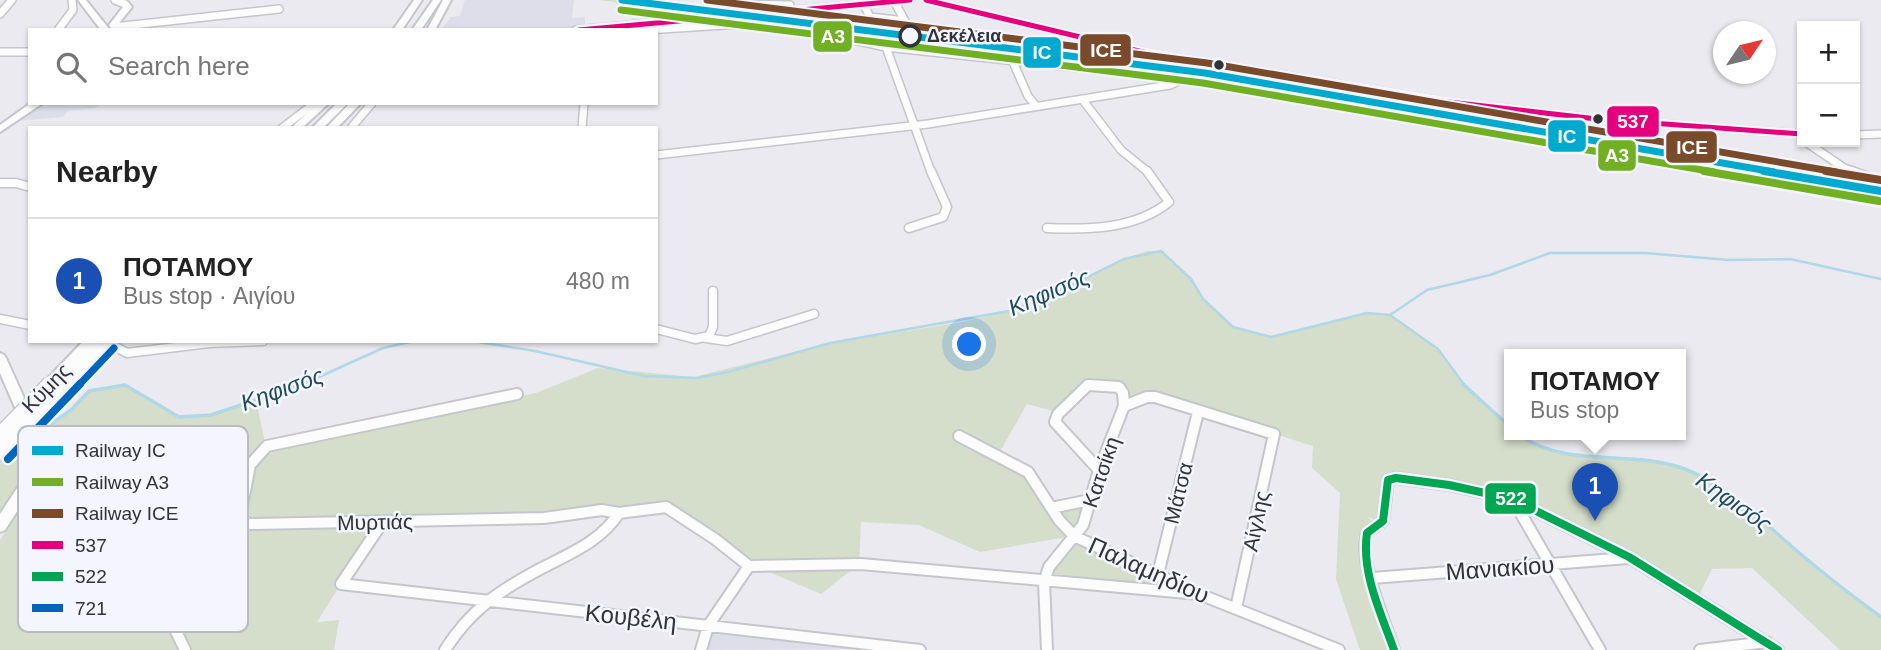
<!DOCTYPE html>
<meta charset="utf-8">
<style>
body{margin:0;font-family:Helvetica,sans-serif;background:#f6f6f6;color:#222}
.controls{position:absolute;right:21px;top:21px;display:grid;overflow:hidden;border-radius:0px;box-shadow:0 2px 5px #0004}
.controls button{width:63px;height:63px;display:grid;place-items:center;padding:0;border:0;border-bottom:2px solid #e0e0e0;background:#fff;color:#222;font:35px sans-serif}
.compass{position:absolute;left:1713px;top:21px;width:63px;height:63px;border-radius:50%;background:#fff;box-shadow:0 2px 5px #0004;rotate:55deg}
.you{position:absolute;left:970px;top:345px;width:24px;height:24px;margin:-18px;border:5px solid #fff;border-radius:50%;background:#1a73e8;box-shadow:0 0 0 10px #1a73e833}
.badge{display:grid;place-items:center;width:46px;height:46px;border-radius:50%;background:#111827;color:#fff;font-size:23px;font-weight:700}
.pin{position:absolute;translate:-50% -58px;filter:drop-shadow(0 2px 4px #0008)}
.pin::after{content:'';position:absolute;top:37px;width:24px;height:21px;background:inherit;clip-path:polygon(0 0,100% 0,50% 100%)}
.popup{position:absolute;left:1504px;top:349px;width:182px;height:91px;box-sizing:border-box;display:grid;place-content:center;border-radius:0px;background:#fff;filter:drop-shadow(0 2px 5px #0005);font-size:23px;white-space:nowrap;color:#767676}
.popup b{font-size:26px;color:#222}
.popup::after{content:'';position:absolute;left:50%;top:100%;margin-left:-14px;border:14px solid transparent;border-top-color:#fff}
.list{margin:0;padding:0;list-style:none}
h2{display:flex;justify-content:space-between;align-items:center;height:91px;margin:0;padding:0 28px;font-size:30px}
h2 small{font-size:23px;font-weight:400;color:#767676}
.list li{display:grid;grid-template-columns:46px 1fr auto;gap:21px;align-items:center;box-sizing:border-box;height:126px;padding:0 28px;border-top:2px solid #e0e0e0}
.list b{display:block;font-size:26px;white-space:nowrap}
.list p{margin:0;font-size:23px;white-space:nowrap;color:#767676}
.list em{font-size:23px;font-style:normal;color:#767676}
.icon{flex:none;width:38px;height:38px;fill:none;stroke:currentColor;stroke-width:2;stroke-linecap:round;stroke-linejoin:round}
.map{position:relative;flex:none;width:1881px;height:650px;overflow:hidden}
.search{position:absolute;background:#fff;box-shadow:0 2px 5px #0004;left:28px;top:28px;width:630px;height:77px;display:flex;align-items:center;gap:18px;box-sizing:border-box;padding:0 24px;border-radius:0px;color:#767676;font-size:26px}
.panel{position:absolute;background:#fff;box-shadow:0 2px 5px #0004;left:28px;top:126px;width:630px;height:217px;border-radius:0px}
.map>svg:first-child{display:block}
</style>
<div class="map">
<svg width="1881" height="650" viewBox="0 0 1881 650">
<rect width="100%" height="100%" fill="#eaeaf0"/>
<!-- built -->
<path fill="#dedeea" d="M465,0H574L572,18L585,17V27L551,30H441L451,17L460,16Z
M612,0H650L818,22L814,27Z
M43,103H100L96,108L68,111L63,117L17,121Z
M713,634L876,649L708,650Z"/>
<!-- green -->
<path fill="#d4deca" d="M600,0H612L730,15L569,29L585,25L691,13Z
M1147,251H1161L1191,279L1203,299L1233,327L1271,337L1367,313L1390,315L1438,349L1462,383L1509,426V435H1519C1550,464 1624,454 1664,463C1719,476 1756,516 1797,551C1824,574 1852,596 1881,617V650H1840L1752,568L1712,569L1698,597L1509,495L1394,474L1379,522L1367,516L1372,521L1358,537L1364,575L1387,650H1360L1336,579L1340,493L1312,468L1313,446L1148,394L1128,398L1120,386L1094,379L1076,390L1056,412L1027,404L998,455L1020,467L1055,508L1089,501L1074,536L1176,592L1044,582L1073,536L980,552L919,525L861,522L859,564L821,594L769,572L806,566L753,562L668,505L379,524L317,622L339,620L334,650H0V540L35,484L46,453L44,439L47,427L71,410L89,391L125,385L179,417L211,415L256,401L267,452L270,453L330,436L536,393L598,368L694,377L830,343L963,322L1027,306L1119,261Z
M30,426C41,465 20,487 0,518V457Z"/>
<g fill="none" stroke-linecap="round" stroke-linejoin="round">
<!-- stream-far1 -->
<path stroke="#b0d8e6" stroke-width="2.5" d="M1390,315L1427,290L1490,275L1550,253H1645L1729,260L1790,259L1881,279
M472,341L535,351L644,376L697,378L728,372L830,343L1009,311L1047,297L1124,259L1161,251L1191,279L1203,299L1233,327L1271,337L1367,313L1390,315L1438,349L1465,386
M122,386H126
M299,386L383,348L415,341"/>
<!-- stream -->
<path stroke="#b0d8e6" stroke-width="3.5" d="M1463,384L1509,426
M35,430L47,427L71,410L89,391L125,385L179,417L211,415L303,384
M1519,435C1569,469 1631,449 1685,469C1728,486 1762,521 1797,551C1824,574 1852,596 1881,617"/>
<!-- minor-far2 casing -->
<g stroke="#c5c6cb" stroke-width="10">
<path id="minor-far2" d="M115,0L125,4
M732,0L740,4L790,5
M926,0L1147,53L1440,101L1597,119L1802,134
M863,3L870,17L905,21L894,1
M0,14L12,0
M114,27L279,9
M58,30L73,10L72,0
M576,30L910,0
M646,30L771,22L886,47L1183,79
M886,47L931,172
M0,52H30
M1013,62L1028,96L1036,106
M1082,99L1121,150L1148,172
M282,128L315,103
M351,128L372,103
M582,128L584,103
M1855,135L1881,134
M1806,142L1844,168L1856,172
M656,155L928,124L1170,85L1183,79"/>
</g>
<!-- minor-far1 casing -->
<g stroke="#c5c6cb" stroke-width="11">
<path id="minor-far1" d="M1851,171L1881,181
M0,183H16L30,187
M909,228L943,217L947,207L931,171
M1047,228C1088,230 1136,229 1169,202L1147,171
M0,319L30,325
M656,329L695,339L709,336L713,327V291
M706,338L727,341L814,314
M104,341L127,353L209,343L263,341
M1087,386H1096"/>
</g>
<!-- minor casing -->
<g stroke="#c5c6cb" stroke-width="14">
<path id="minor" d="M959,436L1028,472L1059,520L1074,536L1199,594L1339,650
M1099,470L1055,422L1058,414L1088,385L1119,387L1123,393L1124,406L1147,397H1155L1274,434L1236,608
M1513,500L1600,650
M1051,508L1090,500
M619,513L666,507L715,539L749,566
M382,523L341,584L920,650
M1158,574L1198,412
M1372,578L1628,558
M160,610L173,625L185,650
M445,650C470,610 500,590 542,568C571,553 601,541 619,513L602,510L544,518L248,524L241,518V511L250,465L267,446L517,394
M701,650L708,626L749,566L861,564L1199,594
M1047,650L1044,582L1049,567L1083,525L1099,470L1124,406
M1394,650C1385,621 1358,562 1367,533L1383,521L1388,480L1396,478L1449,485L1512,499L1629,557L1778,650
M1700,650L1767,642"/>
</g>
<!-- major casing -->
<g stroke="#c5c6cb" stroke-width="4">
<path id="major" d="M78,0H86L110,30H101Z
M414,0H422L402,30H393Z
M433,0H441L421,30H412Z
M443,0H451L435,30H427Z
M122,2H128L132,7L116,27H110L109,25L123,7L121,4Z
M31,103H43L0,132V125Z
M318,103H329L302,128H291Z
M337,103H348L323,128H312Z
M350,103H361L337,128H326Z
M0,353L4,355L6,358L47,449L36,482L5,530L0,532V514L25,476L33,449L0,373Z"/>
</g>
<!-- minor-far2 -->
<use href="#minor-far2" stroke="#fcfcfd" stroke-width="7"/>
<!-- minor-far1 -->
<use href="#minor-far1" stroke="#fcfcfd" stroke-width="8"/>
<!-- minor -->
<use href="#minor" stroke="#fcfcfd" stroke-width="10"/>
<!-- major -->
<use href="#major" fill="#fcfcfd" fill-rule="evenodd"/>
<!-- major-bridge-far1 casing -->
<g stroke="#c5c6cb" stroke-width="15" stroke-linecap="butt">
<path id="major-bridge-far1" d="M48,386L91,341
M63,386L106,341"/>
</g>
<!-- major-bridge casing -->
<g stroke="#c5c6cb" stroke-width="18" stroke-linecap="butt">
<path id="major-bridge" d="M0,435L50,384
M0,452L65,384"/>
</g>
<!-- major-bridge-far1 -->
<use href="#major-bridge-far1" stroke="#fcfcfd" stroke-width="11"/>
<!-- major-bridge -->
<use href="#major-bridge" stroke="#fcfcfd" stroke-width="15"/>
<!-- bus-1 casing -->
<g stroke="#f4f5ff" stroke-width="10">
<path id="bus-1" d="M926,0L1147,53L1440,101L1597,119L1802,134
M579,30L910,0"/>
</g>
<!-- bus-2 casing -->
<g stroke="#f4f5ff" stroke-width="13">
<path id="bus-2" d="M1394,650C1381,613 1361,573 1367,533L1383,521L1388,480L1396,478L1449,485L1512,499L1629,557L1778,650"/>
</g>
<!-- bus-3-far1 casing -->
<g stroke="#f4f5ff" stroke-width="12">
<path id="bus-3-far1" d="M78,386L114,348"/>
</g>
<!-- bus-3 casing -->
<g stroke="#f4f5ff" stroke-width="13">
<path id="bus-3" d="M8,459L80,384"/>
</g>
<!-- bus-1 -->
<use href="#bus-1" stroke="#e5007d" stroke-width="5"/>
<!-- bus-2 -->
<use href="#bus-2" stroke="#00a651" stroke-width="8"/>
<!-- bus-3-far1 -->
<use href="#bus-3-far1" stroke="#0065bd" stroke-width="7"/>
<!-- bus-3 -->
<use href="#bus-3" stroke="#0065bd" stroke-width="8"/>
<!-- rail-1-far1 casing -->
<g stroke="#f4f5ff" stroke-width="11">
<path id="rail-1-far1" d="M622,0L1205,73L1774,172"/>
</g>
<!-- rail-1 casing -->
<g stroke="#f4f5ff" stroke-width="13">
<path id="rail-1" d="M1764,171L1881,191"/>
</g>
<!-- rail-2-far1 casing -->
<g stroke="#f4f5ff" stroke-width="11">
<path id="rail-2-far1" d="M621,10L1203,83L1714,172"/>
</g>
<!-- rail-2 casing -->
<g stroke="#f4f5ff" stroke-width="13">
<path id="rail-2" d="M1704,171L1879,201"/>
</g>
<!-- rail-3-far1 casing -->
<g stroke="#f4f5ff" stroke-width="11">
<path id="rail-3-far1" d="M707,0L1207,63L1836,172"/>
</g>
<!-- rail-3 casing -->
<g stroke="#f4f5ff" stroke-width="13">
<path id="rail-3" d="M1826,171L1881,180"/>
</g>
<!-- rail-1-far1 -->
<use href="#rail-1-far1" stroke="#00a9ce" stroke-width="7"/>
<!-- rail-1 -->
<use href="#rail-1" stroke="#00a9ce" stroke-width="8"/>
<!-- rail-2-far1 -->
<use href="#rail-2-far1" stroke="#71b022" stroke-width="7"/>
<!-- rail-2 -->
<use href="#rail-2" stroke="#71b022" stroke-width="8"/>
<!-- rail-3-far1 -->
<use href="#rail-3-far1" stroke="#7a4b2a" stroke-width="7"/>
<!-- rail-3 -->
<use href="#rail-3" stroke="#7a4b2a" stroke-width="8"/>
</g>
<!-- markers -->
<circle fill="#f4f5ff" stroke="#323337" stroke-width="3.5" cx="910" cy="36" r="10"/>
<g fill="#323337" stroke="#f4f5ff" stroke-width="2.5">
<circle cx="1219" cy="65" r="6"/>
<circle cx="1598" cy="119" r="6"/>
</g>
<g text-anchor="middle" dominant-baseline="central" stroke-width="5" stroke-linejoin="round" paint-order="stroke">
<!-- far-stop labels -->
<g font-size="18" font-weight="bold" fill="#323337" stroke="#f4f5ff" text-anchor="start">
<text x="927" y="36">Δεκέλεια</text>
</g>
<!-- street labels -->
<g font-size="21" fill="#323337" stroke="#f4f5ff">
<text transform="translate(46 388) rotate(-46)">Κύμης</text>
<text transform="translate(1101 472) rotate(-71)">Κατσίκη</text>
<text transform="translate(1178 493) rotate(-76)">Μάτσα</text>
<text transform="translate(1256 521) rotate(-78)">Αίγλης</text>
<text transform="translate(375 522) rotate(-1)">Μυρτιάς</text>
</g>
<!-- water labels -->
<g font-size="23" font-style="italic" fill="#1e4e5b" stroke="#f4f5ff">
<text transform="translate(1049 292) rotate(-23)">Κηφισός</text>
<text transform="translate(282 389) rotate(-20)">Κηφισός</text>
<text transform="translate(1734 502) rotate(35)">Κηφισός</text>
</g>
<!-- near-street labels -->
<g font-size="24" fill="#323337" stroke="#f4f5ff">
<text transform="translate(1500 568) rotate(-4)">Μανιακίου</text>
<text transform="translate(1149 570) rotate(24)">Παλαμηδίου</text>
<text transform="translate(631 617) rotate(6)">Κουβέλη</text>
</g>
</g>
<!-- legend -->
<rect x="18" y="426" width="230" height="206" rx="10" fill="#f4f5ff" stroke="#babbc3" stroke-width="2"/>
<rect x="32" y="446" width="31" height="9" fill="#00a9ce"/>
<rect x="32" y="478" width="31" height="8" fill="#71b022"/>
<rect x="32" y="509" width="31" height="9" fill="#7a4b2a"/>
<rect x="32" y="541" width="31" height="8" fill="#e5007d"/>
<rect x="32" y="572" width="31" height="9" fill="#00a651"/>
<rect x="32" y="604" width="31" height="8" fill="#0065bd"/>
<g font-size="19" fill="#323337">
<text x="75" y="457">Railway IC</text>
<text x="75" y="489">Railway A3</text>
<text x="75" y="520">Railway ICE</text>
<text x="75" y="552">537</text>
<text x="75" y="583">522</text>
<text x="75" y="615">721</text>
</g>
<g stroke="#f4f5ff" stroke-width="2.5">
<rect x="812" y="20" width="41" height="33" rx="7" fill="#71b022"/>
<rect x="1079" y="33" width="53" height="34" rx="7" fill="#7a4b2a"/>
<rect x="1022" y="36" width="40" height="33" rx="7" fill="#00a9ce"/>
<rect x="1606" y="105" width="54" height="33" rx="7" fill="#e5007d"/>
<rect x="1547" y="119" width="40" height="34" rx="7" fill="#00a9ce"/>
<rect x="1665" y="130" width="53" height="34" rx="7" fill="#7a4b2a"/>
<rect x="1597" y="139" width="40" height="33" rx="7" fill="#71b022"/>
<rect x="1484" y="482" width="53" height="33" rx="7" fill="#00a651"/>
</g>
<g font-size="19" text-anchor="middle" font-weight="bold" fill="#fff">
<text x="833" y="43">A3</text>
<text x="1106" y="57">ICE</text>
<text x="1042" y="59">IC</text>
<text x="1633" y="128">537</text>
<text x="1567" y="143">IC</text>
<text x="1692" y="154">ICE</text>
<text x="1617" y="162">A3</text>
<text x="1511" y="505">522</text>
</g>
</svg>
<div class="controls">
<button>+</button>
<button>−</button>
</div>
<svg class="compass" viewBox="-18 -18 36 36"><path d="M0-13l5 13h-10z" fill="#e53935"/><path d="M0 13l5-13h-10z" fill="#767676"/></svg>
<div class="you"></div>
<div class="pin badge" style="left:1595px;top:521px;background:#1a4fb4">1</div>
<div class="popup"><b>ΠΟΤΑΜΟΥ</b>Bus stop</div>
<div class="search"><svg class="icon" aria-label="search" viewBox="0 0 24 24"><circle cx="10" cy="10" r="6"/><path d="M15 15l6 6"/></svg>Search here</div>
<section class="panel">
<h2>Nearby<small></small></h2>
<ul class="list">
<li><span class="badge" style="background:#1a4fb4">1</span><div><b>ΠΟΤΑΜΟΥ</b><p>Bus stop · Αιγίου</p></div><em>480 m</em></li>
</ul>
</section>
</div>
